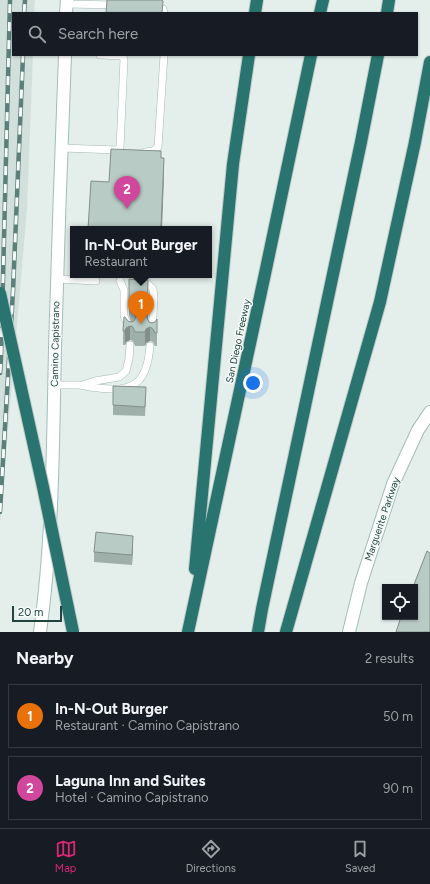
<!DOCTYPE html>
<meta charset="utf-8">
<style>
body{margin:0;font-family:Figtree,sans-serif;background:#20242c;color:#f1f3f6}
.controls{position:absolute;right:12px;bottom:12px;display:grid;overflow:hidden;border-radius:0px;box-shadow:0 1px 3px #0004}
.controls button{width:36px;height:36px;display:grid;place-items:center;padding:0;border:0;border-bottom:1px solid #363941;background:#171b24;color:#f1f3f6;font:20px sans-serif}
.scale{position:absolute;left:12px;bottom:10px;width:50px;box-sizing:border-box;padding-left:4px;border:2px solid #21443f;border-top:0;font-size:11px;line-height:14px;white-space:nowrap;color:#21443f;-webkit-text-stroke:3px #f6fbf9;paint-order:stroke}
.you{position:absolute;left:253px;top:383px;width:14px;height:14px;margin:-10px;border:3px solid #fff;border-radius:50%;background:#1a73e8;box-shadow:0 0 0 6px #1a73e833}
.badge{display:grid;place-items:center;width:26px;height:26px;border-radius:50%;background:#db2777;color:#fff;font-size:13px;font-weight:700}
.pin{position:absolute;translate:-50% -33px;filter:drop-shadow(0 1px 2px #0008)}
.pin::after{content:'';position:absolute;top:21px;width:14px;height:12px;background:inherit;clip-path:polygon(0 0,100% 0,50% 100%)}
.popup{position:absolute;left:70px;top:226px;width:142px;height:52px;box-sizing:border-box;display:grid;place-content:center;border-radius:0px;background:#171b24;filter:drop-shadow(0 1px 3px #0005);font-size:13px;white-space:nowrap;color:#9ea1a6}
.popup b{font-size:15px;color:#f1f3f6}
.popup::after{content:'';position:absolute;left:50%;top:100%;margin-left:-8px;border:8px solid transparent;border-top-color:#171b24}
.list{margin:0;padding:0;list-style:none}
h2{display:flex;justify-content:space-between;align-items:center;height:52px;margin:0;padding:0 16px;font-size:17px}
h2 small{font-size:13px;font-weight:400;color:#9ea1a6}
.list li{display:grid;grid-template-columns:26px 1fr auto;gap:12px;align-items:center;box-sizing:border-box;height:64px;margin:0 8px 8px;padding:0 8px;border:1px solid #363941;border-radius:0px}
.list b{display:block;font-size:15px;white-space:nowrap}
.list p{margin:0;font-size:13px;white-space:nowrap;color:#9ea1a6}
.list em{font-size:13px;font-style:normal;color:#9ea1a6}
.icon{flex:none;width:22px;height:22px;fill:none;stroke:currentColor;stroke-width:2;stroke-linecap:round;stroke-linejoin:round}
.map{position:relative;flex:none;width:430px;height:632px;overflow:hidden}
.search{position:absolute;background:#171b24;box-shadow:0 1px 3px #0004;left:12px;right:12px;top:12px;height:44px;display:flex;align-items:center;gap:10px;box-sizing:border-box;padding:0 14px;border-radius:0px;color:#9ea1a6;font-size:15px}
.sheet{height:196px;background:#171b24}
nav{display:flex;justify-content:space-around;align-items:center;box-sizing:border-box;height:56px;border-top:1px solid #363941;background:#171b24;font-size:11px;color:#9ea1a6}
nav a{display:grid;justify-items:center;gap:2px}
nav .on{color:#db2777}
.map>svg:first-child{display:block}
</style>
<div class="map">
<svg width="430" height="632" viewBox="0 0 430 632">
<rect width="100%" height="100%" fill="#e4efec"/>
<!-- built -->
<path fill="#d2e0db" d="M0,0H35L34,13H13V55H33L27,209L0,524Z"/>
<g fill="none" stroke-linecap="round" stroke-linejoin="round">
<!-- lane casing -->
<g stroke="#a6b8b5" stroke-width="8">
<path id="lane" d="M67,4L116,5
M154,7L163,9L164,13
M62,148L117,150L120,148L124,59L122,56L100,55
M145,152L153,151L158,147L164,55
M57,279L96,281
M120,281L124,290V316L128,325
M145,281L153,289L154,298L152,332
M54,385C63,385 71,385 79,385C86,386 92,388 98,388C134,393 147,383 150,346
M82,385L95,381L119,377L126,371L129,359L130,345"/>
</g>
<!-- secondary casing -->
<g stroke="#a1bdb7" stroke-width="14">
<path id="secondary" d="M66,13L67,0
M40,632C53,538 53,443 55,348C58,250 61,153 65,55
M349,632L361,583L393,484L418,430L430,412"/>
</g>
<!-- highway casing -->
<g stroke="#c1cbc9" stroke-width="14">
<path id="highway" d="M255,13L257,0
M320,13L323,0
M387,13L389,0
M195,569L233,164L249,55
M188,632L266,269L311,55
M258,632L262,609L361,142L378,55
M286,632L380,302L415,142L430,62"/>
</g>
<!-- lane -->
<use href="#lane" stroke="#fff" stroke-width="7"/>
<!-- secondary -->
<use href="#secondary" stroke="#fff" stroke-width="12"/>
<!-- highway -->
<use href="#highway" stroke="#29746e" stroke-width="12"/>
<!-- rail casing -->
<g stroke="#5c7f7a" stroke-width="4.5">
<path id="rail" d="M24,13L25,0
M0,373L1,358L10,0
M0,512L13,291L23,55"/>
</g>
<!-- rail -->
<use href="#rail" stroke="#f6fbf9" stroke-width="3" stroke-dasharray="9" stroke-linecap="butt"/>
<!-- highway-bridge casing -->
<g stroke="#c1cbc9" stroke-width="14" stroke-linecap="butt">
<path id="highway-bridge" d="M0,293L43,487L73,632"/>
</g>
<!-- highway-bridge -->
<use href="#highway-bridge" stroke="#29746e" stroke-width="12"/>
</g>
<!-- wall -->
<path fill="#9fafa9" d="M129,279L148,294V319L149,322L157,332V346H155L153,342L150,341L146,343L145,346H135L133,341L130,340L126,342L125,345H123V331L128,321L131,322L129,315Z
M146,397L145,416L113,415V405Z
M133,545L132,565L94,562V552Z"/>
<!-- shaded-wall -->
<path fill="#828e8a" d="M164,158V176L162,229H161Z
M148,280L147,329L150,327V341L146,343L145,346V332Z
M130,326V340L126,342L125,345V331L126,328Z
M133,536V545L132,565V555Z"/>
<!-- building -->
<path fill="#b9cbc5" stroke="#828e8a" d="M107,0H162L163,1L162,13H106Z
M111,149L161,151V158H164L161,226H160V229H88L91,181L109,182Z
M129,279L148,280L147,318L149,322L152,323L155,322L157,319V333H155L153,329L150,327L146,329L145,332H135L133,327L130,326L126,328L125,331H123L124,317H125L128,321L131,322L134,321L136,317L131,307L129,302Z
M113,386L146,387L145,407L113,405Z
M96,532L133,536L132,555L94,552Z
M427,551L430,553V632H396L401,617H415V587H413Z"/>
<g text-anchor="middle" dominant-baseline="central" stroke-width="3" stroke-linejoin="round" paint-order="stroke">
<!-- street labels -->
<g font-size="10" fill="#21443f" stroke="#f6fbf9">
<text transform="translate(238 341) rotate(-78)">San Diego Freeway</text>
<text transform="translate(55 344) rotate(-89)">Camino Capistrano</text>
<text transform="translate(382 519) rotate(-71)">Marguerite Parkway</text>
</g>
</g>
</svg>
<div class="controls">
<button><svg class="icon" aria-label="locate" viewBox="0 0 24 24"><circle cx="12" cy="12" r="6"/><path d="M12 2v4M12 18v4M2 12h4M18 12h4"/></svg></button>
</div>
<div class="scale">20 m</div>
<div class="you"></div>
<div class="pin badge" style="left:141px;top:324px;background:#e8710a">1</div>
<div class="popup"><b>In-N-Out Burger</b>Restaurant</div>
<div class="pin badge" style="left:127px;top:209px;background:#d1479c">2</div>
<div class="search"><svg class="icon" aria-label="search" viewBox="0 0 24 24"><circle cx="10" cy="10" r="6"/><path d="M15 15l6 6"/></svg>Search here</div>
</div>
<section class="sheet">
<h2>Nearby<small>2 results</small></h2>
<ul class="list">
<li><span class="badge" style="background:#e8710a">1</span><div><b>In-N-Out Burger</b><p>Restaurant · Camino Capistrano</p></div><em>50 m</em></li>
<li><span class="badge" style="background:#d1479c">2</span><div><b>Laguna Inn and Suites</b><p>Hotel · Camino Capistrano</p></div><em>90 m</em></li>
</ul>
</section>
<nav>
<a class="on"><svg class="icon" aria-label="map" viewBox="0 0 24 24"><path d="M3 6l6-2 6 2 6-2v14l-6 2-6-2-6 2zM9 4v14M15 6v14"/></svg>Map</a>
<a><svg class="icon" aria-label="directions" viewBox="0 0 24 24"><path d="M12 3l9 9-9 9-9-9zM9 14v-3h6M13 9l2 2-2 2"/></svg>Directions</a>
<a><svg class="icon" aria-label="saved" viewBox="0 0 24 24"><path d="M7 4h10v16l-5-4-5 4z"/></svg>Saved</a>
</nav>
